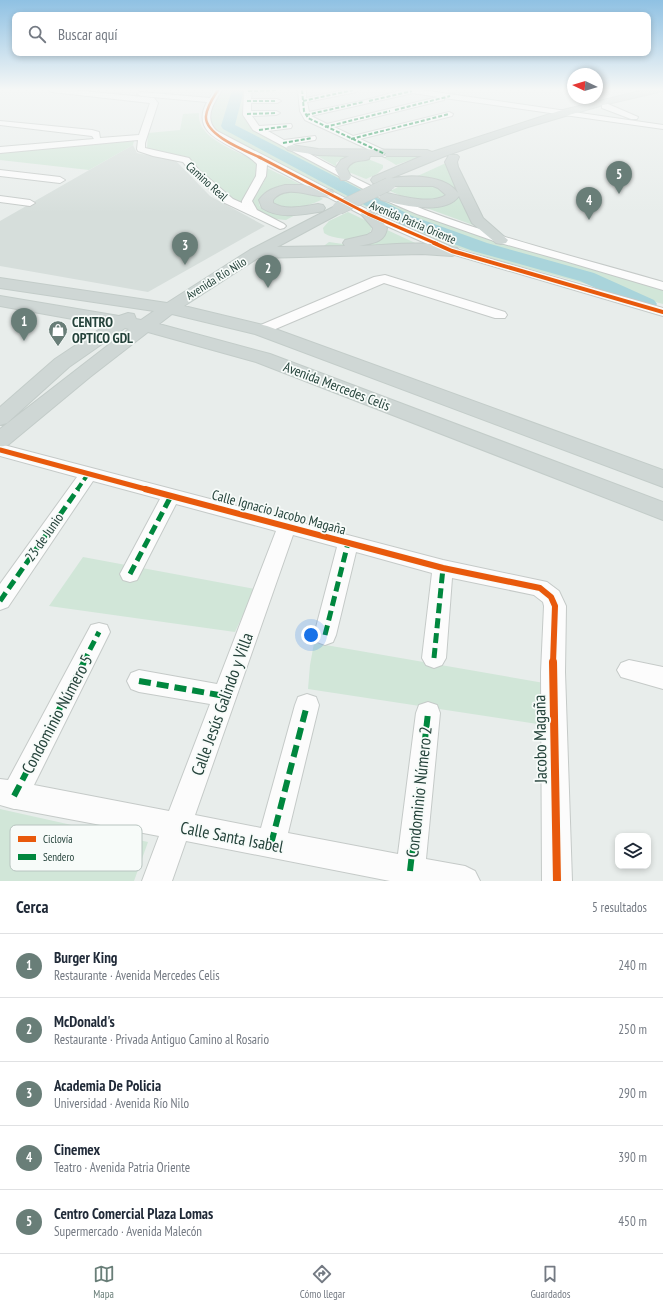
<!DOCTYPE html>
<html lang="es">
<meta charset="utf-8">
<style>
body{margin:0;font-family:"PT Sans Narrow",sans-serif;background:#f6f6f7;color:#1f2937}
.controls{position:absolute;right:12px;bottom:12px;display:grid;overflow:hidden;border-radius:8px;box-shadow:0 2px 6px #0003}
.controls button{width:36px;height:36px;display:grid;place-items:center;padding:0;border:0;border-bottom:1px solid #e0e1e3;background:#fff;color:#1f2937;font:20px sans-serif}
.compass{position:absolute;left:567px;top:68px;width:36px;height:36px;border-radius:50%;background:#fff;box-shadow:0 2px 6px #0003;rotate:274deg}
.you{position:absolute;left:311px;top:635px;width:14px;height:14px;margin:-10px;border:3px solid #fff;border-radius:50%;background:#1a73e8;box-shadow:0 0 0 6px #1a73e833}
.badge{display:grid;place-items:center;width:26px;height:26px;border-radius:50%;background:#697e78;color:#fff;font-size:13px;font-weight:700}
.pin{position:absolute;translate:-50% -33px;filter:drop-shadow(0 1px 2px #0008)}
.pin::after{content:'';position:absolute;top:21px;width:14px;height:12px;background:inherit;clip-path:polygon(0 0,100% 0,50% 100%)}
.list{margin:0;padding:0;list-style:none}
h2{display:flex;justify-content:space-between;align-items:center;height:52px;margin:0;padding:0 16px;font-size:17px}
h2 small{font-size:13px;font-weight:400;color:#747a83}
.list li{display:grid;grid-template-columns:26px 1fr auto;gap:12px;align-items:center;box-sizing:border-box;height:64px;padding:0 16px;border-top:1px solid #e0e1e3}
.list b{display:block;font-size:15px;white-space:nowrap}
.list p{margin:0;font-size:13px;white-space:nowrap;color:#747a83}
.list em{font-size:13px;font-style:normal;color:#747a83}
.icon{flex:none;width:22px;height:22px;fill:none;stroke:currentColor;stroke-width:2;stroke-linecap:round;stroke-linejoin:round}
.map{position:relative;flex:none;width:663px;height:881px;overflow:hidden}
.search{position:absolute;background:#fff;box-shadow:0 2px 6px #0003;left:12px;right:12px;top:12px;height:44px;display:flex;align-items:center;gap:10px;box-sizing:border-box;padding:0 14px;border-radius:8px;color:#747a83;font-size:15px}
.sheet{height:372px;background:#fff}
nav{display:flex;justify-content:space-around;align-items:center;box-sizing:border-box;height:56px;border-top:1px solid #e0e1e3;background:#fff;font-size:11px;color:#747a83}
nav a{display:grid;justify-items:center;gap:2px}
nav .on{color:#697e78}
.map>svg:first-child{display:block}
</style>
<div class="map">
<svg width="663" height="881" viewBox="0 0 663 881">
<rect width="100%" height="100%" fill="#e8edeb"/>
<!-- built -->
<path fill="#d6dedb" d="M133,145L137,153L176,161L210,196L265,226L148,292L0,266V221Z"/>
<!-- green -->
<path fill="#d1e6d8" d="M223,90H244C239,112 244,122 262,135L380,197L663,290V304L496,260L432,239L407,228L222,134C203,119 211,107 223,90Z
M199,113C196,138 236,150 253,160C266,174 245,190 241,204L230,198L188,158L155,153L147,148L148,133L180,130L183,114Z
M134,141L133,145L89,170L0,160V153Z
M314,154L422,156L396,165C391,162 385,158 379,156C367,153 346,155 336,163L337,167Z
M368,159L383,165V168L377,174L366,179L346,171L348,161Z
M446,163L481,228L421,206C432,205 450,206 458,197L457,193L411,179Z
M267,168L306,187C295,188 279,186 268,191C265,192 260,196 259,200C256,216 287,214 297,214L286,220L274,219L259,214L252,206V198L264,182Z
M404,184H430L446,192V197C425,204 409,200 390,191Z
M296,191L311,192L323,199C304,208 292,211 272,203V198L279,193Z
M348,212L371,223C377,244 335,241 324,233L323,228L329,221Z
M385,229L424,247L321,248L329,242L350,245Z
M83,557L255,589L235,632L49,606Z
M314,643L544,683V725L308,689L310,665Z
M0,809L148,842L134,881H0Z"/>
<g fill="none" stroke-linecap="round" stroke-linejoin="round">
<!-- river -->
<path fill="#a9d4db" fill-rule="evenodd" d="M232,90H244L235,125L412,216L487,243L594,273L654,300L657,304L654,308L647,310L640,308L580,281L473,251L400,224L223,129L221,126Z"/>
<!-- minor casing -->
<g stroke="#c5cac8" stroke-width="2">
<path id="minor" d="M48,90H72L154,98L158,103L145,143V148L189,158L198,169L233,199L242,203V201L256,176L257,164C239,144 187,139 207,102L141,96L137,94L141,92L210,98L214,90H222C214,103 203,118 217,131L372,212L456,249L663,308V316L448,253L364,216L267,165L266,176L252,201L257,210L284,224L286,226L284,228L280,229L225,203L192,173L183,162L153,156L138,151L137,149L138,140L0,153V147L94,139L92,136L0,125V121L92,130L99,132L100,138L139,135L150,103L52,92Z
M244,90H252L251,99H277L281,101L277,103H251V111H276L280,113L276,115L252,116L259,126L291,124L292,126L291,128L268,131L284,140L315,136L316,138L315,140L292,144C335,168 379,192 425,210C502,239 584,259 663,282V290L565,261L497,242L417,214L382,199L253,130L243,115Z
M298,90H306V98L344,90H357L356,92L307,102L309,112L366,100L403,90H421L663,125V129L444,98V100L334,127L353,136L449,112L453,114L452,116L360,139L388,152L389,154L385,157L305,120L300,111ZM413,93L438,97L327,124L311,116Z
M602,104H608L638,117L637,119H631L602,108Z
M0,170L60,177L65,180L60,183L0,176Z
M0,196L30,200L35,203L30,206L0,202Z
M385,275L505,312L507,315L505,318H495L384,283L266,333L261,334L256,333L254,330L256,327L374,277Z
M0,444L443,560L547,582L559,591L566,606L565,672L572,881H542L541,672L544,606L543,602L534,595L452,578L446,658L442,665L434,668L426,665L422,658L432,573L356,552L336,635L333,642L325,645L317,642L314,635L337,547L293,535L195,815L261,828L295,705L298,697L307,694L316,697L319,705L288,833L398,854L416,713L419,705L428,702L437,705L440,713L426,859L465,866L475,871L480,881H390L186,841L172,881H142L159,836L16,809H14L0,805V779L8,780L91,625L99,623L107,625L110,632L34,785L169,811L210,704L139,692L131,689L127,681L131,673L139,670L217,684L276,531L176,504L137,580L130,582L123,580L120,574L160,499L93,481L8,607L0,610V584L77,477L0,456Z
M629,660L663,667V689L621,677L617,670L621,663Z"/>
</g>
<!-- major casing -->
<g stroke="#c3ccc9" stroke-width="2">
<path id="major" d="M644,90L663,91L603,105L528,127L445,156L389,179C409,174 446,175 458,193L445,162L449,155H457L459,157L457,162L458,167L483,218L508,240L506,243L501,244L496,243L472,223L459,196C445,216 401,205 381,200L379,197L381,194L386,193C403,196 430,205 446,195L438,188L433,186H393L389,185L387,182L388,179L377,184L373,183L371,180L373,177L422,156H370L369,159C360,162 352,159 347,169L351,177L349,180H341L335,169L341,160L349,156L318,155L292,151L288,150L286,148L288,146L292,145L318,149L427,150L432,152L559,111Z
M285,185H303L332,190L334,193L332,196C314,200 287,182 273,200V203C286,211 304,206 318,204L323,205L325,208L323,211L318,212C299,215 279,219 262,208L259,200C266,190 274,188 285,185Z
M339,204L344,205L346,208L344,211L277,247L345,246L343,243L345,240L367,235L372,232L373,228L361,214L363,211C374,208 381,219 387,228C385,243 372,243 359,246C391,245 427,240 457,248L460,251L457,254L452,256L422,254L258,258L184,306L267,326L663,470V487L255,334L172,314L159,324L270,354L663,502V520L256,362L148,332L90,377L8,445L0,447V429L129,329L125,328L69,367L7,423L0,425V407L55,359L106,325L0,306V296L119,316L128,313L134,314L136,319L141,320L154,311L0,288V278L167,303L250,250Z"/>
</g>
<!-- minor -->
<use href="#minor" fill="#fcfcfc" fill-rule="evenodd"/>
<!-- major -->
<use href="#major" fill="#cfd7d5" fill-rule="evenodd"/>
<!-- major-bridge casing -->
<g stroke="#c3ccc9" stroke-width="14" stroke-linecap="butt">
<path id="major-bridge" d="M339,208L389,184"/>
</g>
<!-- major-bridge -->
<use href="#major-bridge" stroke="#cfd7d5" stroke-width="13"/>
<!-- quiet-far3 -->
<path stroke="#00873e" stroke-width="2" stroke-dasharray="4 2" stroke-linecap="butt" d="M302,90L304,111L308,118L385,154
M248,91L277,90
M247,101H277
M303,101L353,90
M369,101L412,91
M395,110L450,96
M247,114L276,113
M306,115L363,102
M325,127L390,111
M259,130L288,126
M351,139L449,114
M283,143L312,138"/>
<!-- quiet-far2 -->
<path stroke="#00873e" stroke-width="4" stroke-dasharray="8 4" stroke-linecap="butt" d="M77,490L88,474"/>
<!-- quiet-far1 -->
<path stroke="#00873e" stroke-width="5" stroke-dasharray="10 5" stroke-linecap="butt" d="M130,574L171,496
M0,601L78,489
M325,635L348,543
M434,658L443,568
M83,663L99,632"/>
<!-- quiet -->
<path stroke="#00873e" stroke-width="6" stroke-dasharray="12 6" stroke-linecap="butt" d="M139,681L225,696
M14,796L84,662
M271,844L307,705
M410,871L428,713"/>
<!-- cycleway-far5 casing -->
<g stroke="#f7fbf9" stroke-width="3.5">
<path id="cycleway-far5" d="M218,90C213,98 207,106 206,116C204,135 246,151 261,158"/>
</g>
<!-- cycleway-far4 casing -->
<g stroke="#f7fbf9" stroke-width="4.5">
<path id="cycleway-far4" d="M259,157L368,214L437,244"/>
</g>
<!-- cycleway-far3 casing -->
<g stroke="#f7fbf9" stroke-width="6">
<path id="cycleway-far3" d="M434,243L452,251L663,312"/>
</g>
<!-- cycleway-far2 casing -->
<g stroke="#f7fbf9" stroke-width="8">
<path id="cycleway-far2" d="M0,450L149,490"/>
</g>
<!-- cycleway-far1 casing -->
<g stroke="#f7fbf9" stroke-width="8">
<path id="cycleway-far1" d="M145,489L443,568L540,588L551,597L555,606L553,663"/>
</g>
<!-- cycleway casing -->
<g stroke="#f7fbf9" stroke-width="10">
<path id="cycleway" d="M553,662L557,881"/>
</g>
<!-- cycleway-far5 -->
<use href="#cycleway-far5" stroke="#e8590c" stroke-width="2.5"/>
<!-- cycleway-far4 -->
<use href="#cycleway-far4" stroke="#e8590c" stroke-width="3"/>
<!-- cycleway-far3 -->
<use href="#cycleway-far3" stroke="#e8590c" stroke-width="4"/>
<!-- cycleway-far2 -->
<use href="#cycleway-far2" stroke="#e8590c" stroke-width="5"/>
<!-- cycleway-far1 -->
<use href="#cycleway-far1" stroke="#e8590c" stroke-width="6"/>
<!-- cycleway -->
<use href="#cycleway" stroke="#e8590c" stroke-width="8"/>
</g>
<!-- sky -->
<linearGradient id="sky" x2="0" y2="1"><stop stop-color="#8fc1e3"/><stop offset="0.42" stop-color="#f5f7f6"/><stop offset="1" stop-color="#f5f7f6" stop-opacity="0"/></linearGradient>
<rect width="663" height="213" fill="url(#sky)"/>
<!-- icons -->
<defs>
<g id="shop-pin" transform="scale(1)"><path d="M0 17L-7.5 6A9.5 9.5 0 1 1 7.5 6Z" fill="#697e78" stroke="#f7fbf9"/><path d="M-5-2.5h2.3a2.7 3.5 0 0 1 5.4 0H5L5.5 6h-11ZM-1.5-2.5h3a1.5 2.3 0 0 0-3 0Z" fill="#fff"/></g>
</defs>
<g fill-rule="evenodd">
<use href="#shop-pin" x="58" y="330"/>
</g>
<g text-anchor="middle" dominant-baseline="central" stroke-width="3.5" stroke-linejoin="round" paint-order="stroke">
<!-- far-street labels -->
<g font-size="12" fill="#24423a" stroke="#f7fbf9">
<text transform="translate(207 181) rotate(42)">Camino Real</text>
<text transform="translate(413 222) rotate(23)">Avenida Patria Oriente</text>
<text transform="translate(216 278) rotate(-32)">Avenida Río Nilo</text>
</g>
<!-- poi labels -->
<g font-size="14" font-weight="bold" fill="#24423a" stroke="#f7fbf9" text-anchor="start">
<text x="72" y="322">CENTRO<tspan x="72" dy="16">OPTICO GDL</tspan></text>
</g>
<!-- street labels -->
<g font-size="14" fill="#24423a" stroke="#f7fbf9">
<text transform="translate(337 386) rotate(21)">Avenida Mercedes Celis</text>
<text transform="translate(279 512) rotate(15)">Calle Ignacio Jacobo Magaña</text>
<text transform="translate(44 537) rotate(-55)">23 de Junio</text>
</g>
<!-- near-street labels -->
<g font-size="17" fill="#24423a" stroke="#f7fbf9">
<text transform="translate(222 704) rotate(-70)">Calle Jesús Galindo y Villa</text>
<text transform="translate(57 714) rotate(-62)">Condominio Número 5</text>
<text transform="translate(540 739) rotate(-91)">Jacobo Magaña</text>
<text transform="translate(419 792) rotate(-84)">Condominio Número 2</text>
<text transform="translate(232 837) rotate(11)">Calle Santa Isabel</text>
</g>
</g>
<!-- legend -->
<rect x="10" y="825" width="132" height="46" rx="6" fill="#f7fbf9" stroke="#b8c4c0" stroke-width="1"/>
<rect x="18" y="836" width="18" height="6" fill="#e8590c"/>
<rect x="18" y="854" width="18" height="6" fill="#00873e"/>
<g font-size="11" fill="#24423a">
<text x="43" y="843">Ciclovía</text>
<text x="43" y="861">Sendero</text>
</g>
</svg>
<div class="controls">
<button><svg class="icon" aria-label="layers" viewBox="0 0 24 24"><path d="M12 4l9 5-9 5-9-5zM3 14l9 5 9-5"/></svg></button>
</div>
<svg class="compass" viewBox="-18 -18 36 36"><path d="M0-13l5 13h-10z" fill="#e53935"/><path d="M0 13l5-13h-10z" fill="#747a83"/></svg>
<div class="you"></div>
<div class="pin badge" style="left:24px;top:341px">1</div>
<div class="pin badge" style="left:268px;top:288px">2</div>
<div class="pin badge" style="left:185px;top:265px">3</div>
<div class="pin badge" style="left:589px;top:220px">4</div>
<div class="pin badge" style="left:619px;top:194px">5</div>
<div class="search"><svg class="icon" aria-label="search" viewBox="0 0 24 24"><circle cx="10" cy="10" r="6"/><path d="M15 15l6 6"/></svg>Buscar aquí</div>
</div>
<section class="sheet">
<h2>Cerca<small>5 resultados</small></h2>
<ul class="list">
<li><span class="badge">1</span><div><b>Burger King</b><p>Restaurante · Avenida Mercedes Celis</p></div><em>240 m</em></li>
<li><span class="badge">2</span><div><b>McDonald's</b><p>Restaurante · Privada Antiguo Camino al Rosario</p></div><em>250 m</em></li>
<li><span class="badge">3</span><div><b>Academia De Policia</b><p>Universidad · Avenida Río Nilo</p></div><em>290 m</em></li>
<li><span class="badge">4</span><div><b>Cinemex</b><p>Teatro · Avenida Patria Oriente</p></div><em>390 m</em></li>
<li><span class="badge">5</span><div><b>Centro Comercial Plaza Lomas</b><p>Supermercado · Avenida Malecón</p></div><em>450 m</em></li>
</ul>
</section>
<nav>
<a class="on"><svg class="icon" aria-label="map" viewBox="0 0 24 24"><path d="M3 6l6-2 6 2 6-2v14l-6 2-6-2-6 2zM9 4v14M15 6v14"/></svg>Mapa</a>
<a><svg class="icon" aria-label="directions" viewBox="0 0 24 24"><path d="M12 3l9 9-9 9-9-9zM9 14v-3h6M13 9l2 2-2 2"/></svg>Cómo llegar</a>
<a><svg class="icon" aria-label="saved" viewBox="0 0 24 24"><path d="M7 4h10v16l-5-4-5 4z"/></svg>Guardados</a>
</nav>
